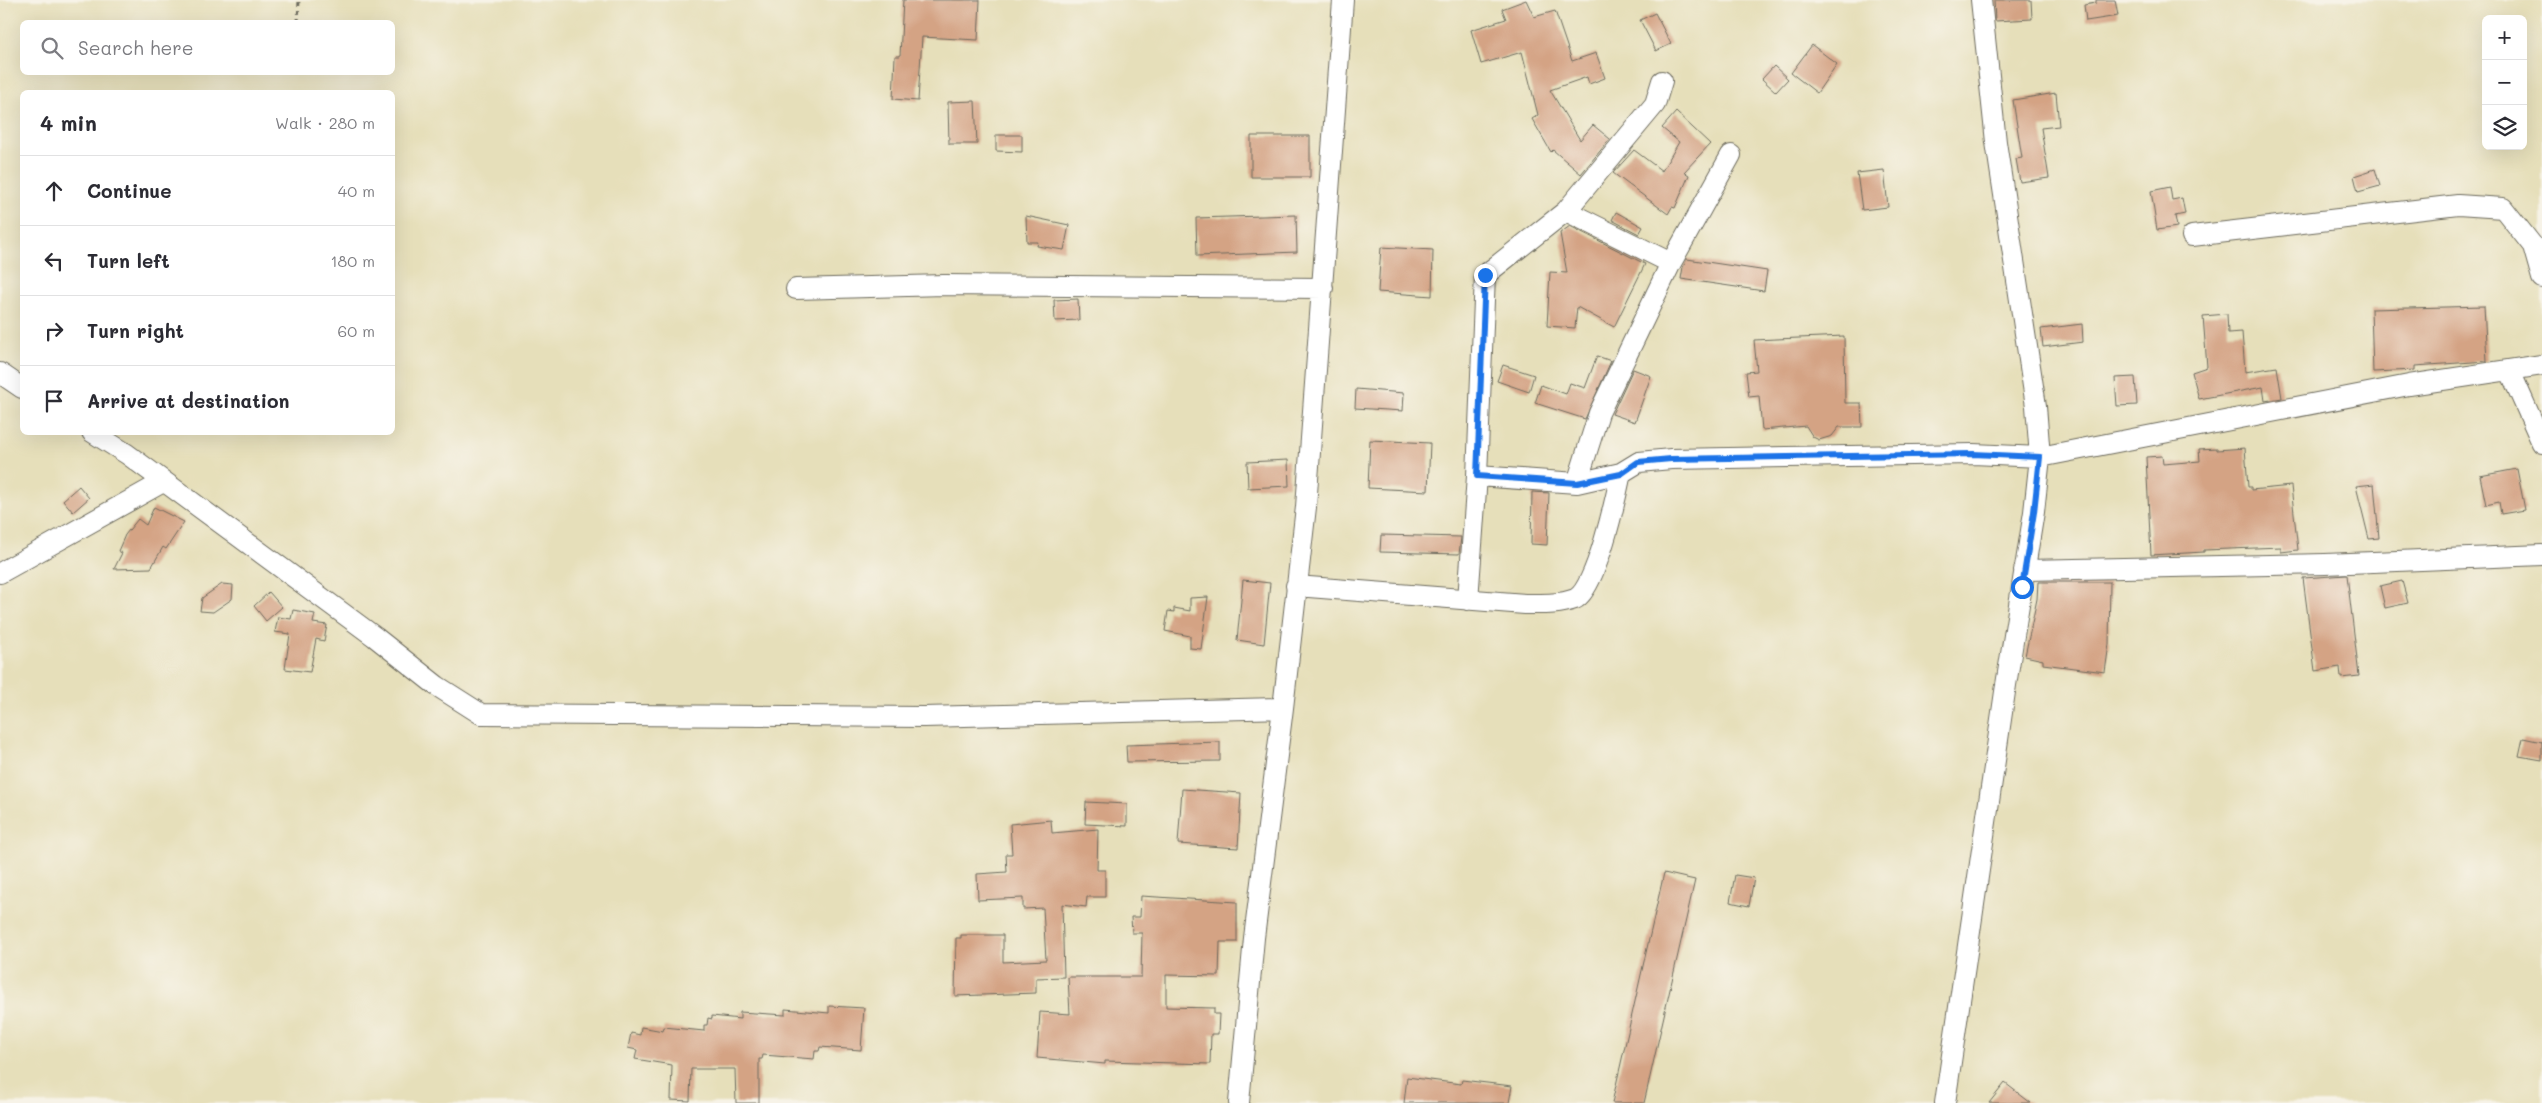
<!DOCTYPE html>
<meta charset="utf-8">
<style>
body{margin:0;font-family:Mali,sans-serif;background:#f7f7f7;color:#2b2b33}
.controls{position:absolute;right:15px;top:15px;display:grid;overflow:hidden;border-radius:8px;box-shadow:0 5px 20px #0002}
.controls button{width:45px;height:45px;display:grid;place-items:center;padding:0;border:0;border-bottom:1px solid #e1e1e2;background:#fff;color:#2b2b33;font:25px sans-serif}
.stop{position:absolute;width:15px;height:15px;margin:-11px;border:4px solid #1a73e8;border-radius:50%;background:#fff}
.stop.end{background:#1a73e8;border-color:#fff;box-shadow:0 1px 5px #0008}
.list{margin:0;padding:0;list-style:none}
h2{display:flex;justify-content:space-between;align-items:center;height:65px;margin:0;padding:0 20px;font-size:21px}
h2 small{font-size:16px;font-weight:400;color:#7c7c81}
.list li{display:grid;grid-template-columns:32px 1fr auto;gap:15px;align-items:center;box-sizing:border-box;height:70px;padding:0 20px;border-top:1px solid #e1e1e2}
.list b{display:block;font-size:19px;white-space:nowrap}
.list em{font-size:16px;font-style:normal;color:#7c7c81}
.icon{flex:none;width:28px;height:28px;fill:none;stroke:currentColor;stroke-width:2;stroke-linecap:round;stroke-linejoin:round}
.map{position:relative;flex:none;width:2542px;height:1103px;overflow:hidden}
.search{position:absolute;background:#fff;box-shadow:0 5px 20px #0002;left:20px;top:20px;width:375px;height:55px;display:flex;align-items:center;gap:12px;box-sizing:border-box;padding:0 18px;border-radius:8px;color:#7c7c81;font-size:19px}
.panel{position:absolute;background:#fff;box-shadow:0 5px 20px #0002;left:20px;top:90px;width:375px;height:345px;border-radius:8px}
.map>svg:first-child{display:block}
</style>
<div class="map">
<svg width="2542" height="1103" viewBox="0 0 2542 1103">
<rect width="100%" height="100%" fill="#f7f3e8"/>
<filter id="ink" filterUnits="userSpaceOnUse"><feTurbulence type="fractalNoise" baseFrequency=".02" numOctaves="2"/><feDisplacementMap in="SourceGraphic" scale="10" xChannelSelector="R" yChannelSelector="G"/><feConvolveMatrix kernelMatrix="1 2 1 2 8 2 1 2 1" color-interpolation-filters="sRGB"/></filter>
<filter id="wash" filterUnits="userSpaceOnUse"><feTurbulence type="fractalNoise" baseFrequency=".0096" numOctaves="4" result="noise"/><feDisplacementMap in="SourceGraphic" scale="20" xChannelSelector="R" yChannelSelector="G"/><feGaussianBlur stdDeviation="1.12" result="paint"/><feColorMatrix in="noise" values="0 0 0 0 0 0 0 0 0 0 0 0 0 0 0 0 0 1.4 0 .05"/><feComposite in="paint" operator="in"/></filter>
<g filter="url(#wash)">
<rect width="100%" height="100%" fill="#e6dfba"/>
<g id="blocks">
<!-- building -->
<path fill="#d4a384" d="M903,0H980L978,40L922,37L918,101L893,99L895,56H900Z
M1526,0L1534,17L1555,11L1572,61L1596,53L1605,78L1589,84L1587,77L1550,90L1580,140L1593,125L1610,139L1581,174L1553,150L1551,152L1532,119L1538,115L1522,52L1481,64L1471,30L1506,19L1502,9Z
M1994,0H2031L2032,19L1995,21Z
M2096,0H2115L2118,16L2086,21L2084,5L2096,3Z
M1655,13L1671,44L1656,51L1640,20Z
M1812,45L1837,64L1817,93L1791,73Z
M1774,66L1788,79L1776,92L1762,79Z
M2056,93L2059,126L2041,128L2049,178L2020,182L2016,159L2022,158L2013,100Z
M975,101L977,144H949L948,102Z
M1676,112L1710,144L1684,172L1689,175L1675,208L1672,207L1668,214L1613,173L1634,150L1662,171L1679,142L1662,128Z
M996,135H1022V152L996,151Z
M1251,136H1310V177H1251Z
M2375,169L2380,186L2358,192L2354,176Z
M1884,170L1888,207L1862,210L1857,173Z
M2170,187L2172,200L2182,198L2185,214L2175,216L2177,227L2157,230L2151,191Z
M1616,212L1643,227L1639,234L1612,220Z
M1296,215L1297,252L1197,256L1196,218Z
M1026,216L1069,225L1064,250L1037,246L1038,242H1027Z
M1570,226L1645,264L1614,327L1577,307L1575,328L1547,326L1550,272L1567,273L1560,233Z
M1381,247L1433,250L1432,296L1378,292Z
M1687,259L1767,271L1764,291L1681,279L1683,267Z
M1078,299L1079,320L1055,321L1054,300Z
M2484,306L2487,361L2415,366V370L2373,372L2371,309Z
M2227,314L2228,333L2242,332L2245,372L2277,367L2282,398L2265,401L2263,387L2199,399L2192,372L2207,367L2203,316Z
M2082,324L2083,342L2043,347L2041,329Z
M1844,336L1845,403H1861L1862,427H1839L1832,436L1819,440L1813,437L1806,426L1762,430L1759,396L1749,397L1746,372L1757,371L1754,340Z
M1597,356L1611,361L1585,419L1535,403L1541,385L1566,394L1570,383L1585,388Z
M1503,365L1534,375L1529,392L1497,381Z
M1633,369L1651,376L1635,422L1612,414Z
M2135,377L2137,405L2117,406L2115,378Z
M1356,389L1404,393L1403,411L1355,408Z
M1370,440L1430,443L1428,491L1368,488Z
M2217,448V450L2245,448L2248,487H2251V490L2291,486L2298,550L2281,552V547L2204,550V552L2151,555L2146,457L2162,456L2163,464L2200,461L2199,449Z
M1288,460L1289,486L1248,488L1247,462Z
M2517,469L2525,510L2501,514L2499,502L2486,505L2480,476Z
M2374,484L2379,538L2369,539L2356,486Z
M79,486L89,498L73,512L63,500Z
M1532,492L1549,493L1547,545L1531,544Z
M154,507L184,522L166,549L163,547L151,568L114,569L122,553L118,551L125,535L138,519L146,525Z
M1381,535L1461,537L1459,554L1380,552Z
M2347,575L2359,676L2341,678L2340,667L2315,671L2303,578Z
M1243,580L1270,583L1264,644L1237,640Z
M2402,581L2408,603L2385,608L2380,586Z
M2038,582H2110L2109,644L2105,672L2043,664V660L2025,656L2037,599Z
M222,584L233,585L232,599L213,612L200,611L202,598Z
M269,592L282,607L266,621L254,606Z
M1208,597L1201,649L1190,648V636L1165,631L1168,611L1174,612V608L1190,611V598Z
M293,610L315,614L313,623L327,625L324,641L316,639L310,672L285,669L290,634L275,632L278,617L291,619Z
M2523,738L2542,742V760L2519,756Z
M1220,742V761L1127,762L1126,745Z
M1182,789L1241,793L1238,848L1178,844Z
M1086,802L1127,804V826L1085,824Z
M1051,820L1052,833L1098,829L1097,870H1105V897H1087L1086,907L1062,904L1064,977L1036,978V993L955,996L956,938H961V935H1003V962L1046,960L1043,908L1023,909V898L978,900L977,874L1007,872L1006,854H1012L1010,824Z
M1664,873L1695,880L1644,1103H1612Z
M1735,875L1754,878L1749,906L1730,902Z
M1141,896L1237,902V942H1220L1219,976L1166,975V1007L1214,1008V1014H1219L1218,1034H1211L1210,1064L1105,1061V1064L1037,1058L1040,1012L1070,1014L1068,977H1141L1142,933H1132L1131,917H1140Z
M829,1006L864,1008L861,1050L820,1047L819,1051H815L814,1059L763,1055L762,1059H759V1103H736L735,1069H691L690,1101L671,1100L672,1065L635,1059L637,1050L628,1048L631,1033L640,1035L641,1027L663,1031L664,1027L704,1031V1025H707L708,1018L712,1019V1016L740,1019V1012L785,1015V1009L829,1013Z
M1407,1077L1461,1084L1462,1080L1512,1086L1509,1103H1404Z
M2005,1083L2031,1103H1989Z"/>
</g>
</g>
<g filter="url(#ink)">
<use href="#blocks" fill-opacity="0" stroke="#6c6a5d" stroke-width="1"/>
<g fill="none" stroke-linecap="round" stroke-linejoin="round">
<!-- street casing -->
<g stroke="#6c6a5d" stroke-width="22">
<path id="street" d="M1566,211L1671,263
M2192,236L2458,205L2503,208L2533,246L2542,278
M796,289L944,285L1323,288
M2510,371L2542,443
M0,373L22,388
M92,432L127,454L375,637L437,686L481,714L924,717L1283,708
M1477,476L1577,483L1621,473
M1577,483L1599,413L1671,263L1731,155
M2024,570L2325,564L2542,555
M0,573L163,482
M1296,586L1525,604C1541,604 1559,605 1575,599C1596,590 1616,497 1621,473L1639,462L1671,459L1973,454L2040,457L2409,385L2542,365
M1468,600L1477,476L1485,275L1566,211L1655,104L1662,81
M1239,1103L1254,938L1283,708L1306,507L1343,0
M1945,1103L2006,685L2034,512L2040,457L2036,406L1996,142L1981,0"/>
</g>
<!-- path -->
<path stroke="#6c6a5d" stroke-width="3" stroke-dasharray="4 4" stroke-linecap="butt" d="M298,22L299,0"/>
<!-- street -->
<use href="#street" stroke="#fff" stroke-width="20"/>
</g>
</g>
<g fill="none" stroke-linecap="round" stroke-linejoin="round" filter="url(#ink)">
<!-- route -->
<path stroke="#1a73e8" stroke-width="6" d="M1485,275L1477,476L1577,483L1621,474L1638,462L1671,459L1973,454L2040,457L2034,512L2022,587"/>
</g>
</svg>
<div class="controls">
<button>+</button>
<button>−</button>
<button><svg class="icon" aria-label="layers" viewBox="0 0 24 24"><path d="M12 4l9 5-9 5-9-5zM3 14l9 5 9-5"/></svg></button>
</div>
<div class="stop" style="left:2022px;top:587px"></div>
<div class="stop end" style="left:1485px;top:275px"></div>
<div class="search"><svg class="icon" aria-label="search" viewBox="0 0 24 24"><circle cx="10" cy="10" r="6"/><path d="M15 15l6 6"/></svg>Search here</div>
<section class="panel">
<h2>4 min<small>Walk · 280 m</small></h2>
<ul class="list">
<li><svg class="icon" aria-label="ahead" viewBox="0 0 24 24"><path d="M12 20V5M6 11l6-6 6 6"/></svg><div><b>Continue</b></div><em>40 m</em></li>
<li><svg class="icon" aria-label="left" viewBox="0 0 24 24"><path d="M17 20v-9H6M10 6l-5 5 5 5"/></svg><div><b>Turn left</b></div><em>180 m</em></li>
<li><svg class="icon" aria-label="right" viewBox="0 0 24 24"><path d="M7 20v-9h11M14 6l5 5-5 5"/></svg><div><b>Turn right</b></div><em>60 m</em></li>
<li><svg class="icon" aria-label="arrive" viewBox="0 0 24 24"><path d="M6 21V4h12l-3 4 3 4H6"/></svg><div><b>Arrive at destination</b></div></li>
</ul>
</section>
</div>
